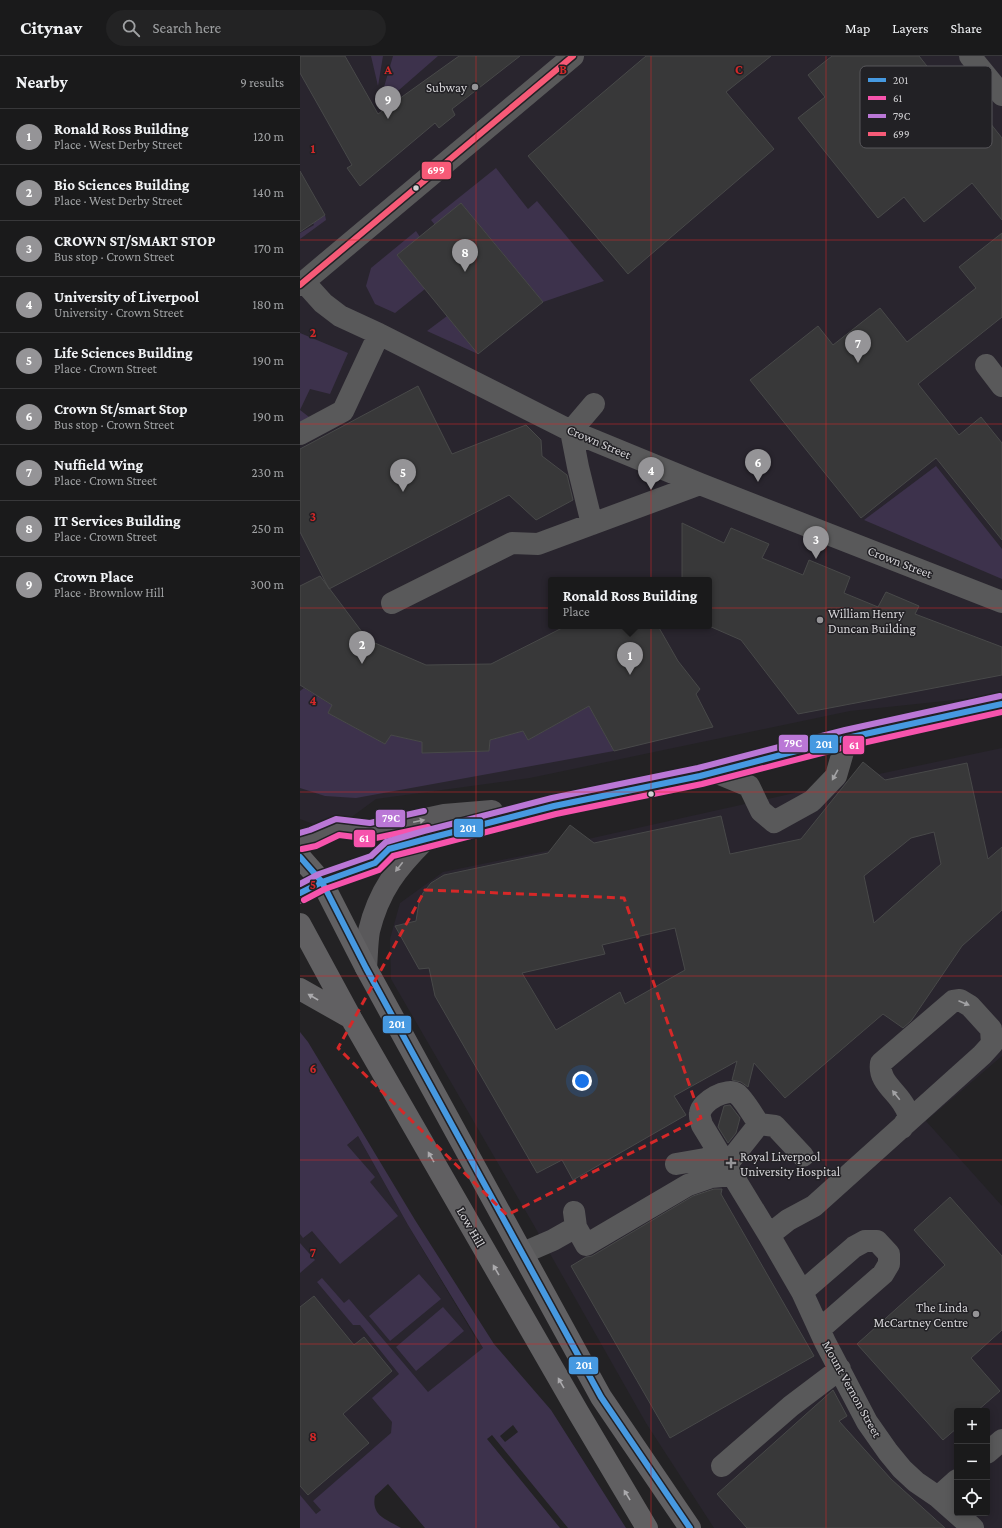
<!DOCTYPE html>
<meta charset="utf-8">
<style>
body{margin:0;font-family:"Crimson Pro",serif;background:#232324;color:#f1f3f6}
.controls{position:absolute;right:12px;bottom:12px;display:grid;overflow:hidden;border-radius:4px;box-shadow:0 2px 10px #0003}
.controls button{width:36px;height:36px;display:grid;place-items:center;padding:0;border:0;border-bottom:1px solid #38383a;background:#1a1a1b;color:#f1f3f6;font:20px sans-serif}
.you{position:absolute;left:282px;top:1025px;width:14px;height:14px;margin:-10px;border:3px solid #fff;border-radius:50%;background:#1a73e8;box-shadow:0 0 0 6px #1a73e833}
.badge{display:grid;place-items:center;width:26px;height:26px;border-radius:50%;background:#959497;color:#fff;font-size:13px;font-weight:700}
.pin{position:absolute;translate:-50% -33px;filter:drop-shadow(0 1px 2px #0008)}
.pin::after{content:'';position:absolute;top:21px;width:14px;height:12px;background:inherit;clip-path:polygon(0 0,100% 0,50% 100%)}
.popup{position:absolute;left:248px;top:521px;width:164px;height:52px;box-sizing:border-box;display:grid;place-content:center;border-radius:4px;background:#1a1a1b;filter:drop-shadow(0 1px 3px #0005);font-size:13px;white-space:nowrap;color:#9fa1a3}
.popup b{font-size:15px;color:#f1f3f6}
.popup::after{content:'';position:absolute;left:50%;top:100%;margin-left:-8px;border:8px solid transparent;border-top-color:#1a1a1b}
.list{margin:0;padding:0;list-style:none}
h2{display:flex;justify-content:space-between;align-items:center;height:52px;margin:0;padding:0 16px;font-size:17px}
h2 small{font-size:13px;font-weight:400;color:#9fa1a3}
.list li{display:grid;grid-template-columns:26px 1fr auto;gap:12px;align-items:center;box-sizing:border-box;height:56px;padding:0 16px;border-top:1px solid #38383a}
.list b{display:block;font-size:15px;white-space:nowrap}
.list p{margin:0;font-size:13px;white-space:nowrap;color:#9fa1a3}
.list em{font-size:13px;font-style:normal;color:#9fa1a3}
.icon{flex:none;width:22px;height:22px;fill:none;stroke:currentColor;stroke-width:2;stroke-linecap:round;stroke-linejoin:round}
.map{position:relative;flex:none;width:702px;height:1472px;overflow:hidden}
header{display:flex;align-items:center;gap:24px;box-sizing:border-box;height:56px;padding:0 20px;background:#1a1a1b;border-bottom:1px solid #38383a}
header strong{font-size:19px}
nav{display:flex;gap:22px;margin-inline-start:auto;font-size:14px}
.search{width:280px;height:36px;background:#232324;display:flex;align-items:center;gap:10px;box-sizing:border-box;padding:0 14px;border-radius:22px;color:#9fa1a3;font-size:15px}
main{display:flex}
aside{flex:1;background:#1a1a1b}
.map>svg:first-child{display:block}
</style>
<header>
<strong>Citynav</strong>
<div class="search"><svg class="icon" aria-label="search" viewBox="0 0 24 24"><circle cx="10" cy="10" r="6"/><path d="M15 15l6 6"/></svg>Search here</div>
<nav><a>Map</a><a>Layers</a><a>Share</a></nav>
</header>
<main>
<aside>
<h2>Nearby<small>9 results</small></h2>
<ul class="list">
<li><span class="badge">1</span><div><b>Ronald Ross Building</b><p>Place · West Derby Street</p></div><em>120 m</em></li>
<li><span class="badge">2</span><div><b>Bio Sciences Building</b><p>Place · West Derby Street</p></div><em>140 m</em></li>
<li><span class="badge">3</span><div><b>CROWN ST/SMART STOP</b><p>Bus stop · Crown Street</p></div><em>170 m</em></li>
<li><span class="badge">4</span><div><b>University of Liverpool</b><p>University · Crown Street</p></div><em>180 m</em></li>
<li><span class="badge">5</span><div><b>Life Sciences Building</b><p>Place · Crown Street</p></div><em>190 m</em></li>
<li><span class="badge">6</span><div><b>Crown St/smart Stop</b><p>Bus stop · Crown Street</p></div><em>190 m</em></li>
<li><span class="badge">7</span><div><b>Nuffield Wing</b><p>Place · Crown Street</p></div><em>230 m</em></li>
<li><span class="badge">8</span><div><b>IT Services Building</b><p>Place · Crown Street</p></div><em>250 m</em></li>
<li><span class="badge">9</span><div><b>Crown Place</b><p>Place · Brownlow Hill</p></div><em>300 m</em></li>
</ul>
</aside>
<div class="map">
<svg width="702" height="1472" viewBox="0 0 702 1472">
<rect width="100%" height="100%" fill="#232224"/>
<!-- built -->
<path fill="#29252e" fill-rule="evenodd" d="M0,0H702V639L550,655L230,722L76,743L38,771L16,769L0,763ZM251,524H409V570H251Z
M702,692V1000L626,1065L702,1150V1472H414L346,1367L232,1166L91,923L90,883L100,847L143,816L251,794L270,769L288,783L548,725L563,706L579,718ZM657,1355H687V1457H657Z
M58,1080L108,1169L178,1286L193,1304L0,1472V1128Z"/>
<!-- green -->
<path fill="#3d324c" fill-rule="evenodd" d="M71,0H83L78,30Z
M93,0H138L91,41L82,38Z
M196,112L228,153L237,145L304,225L243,246L161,147L135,169L131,164Z
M25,159L26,164L0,183V177L14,169L13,167Z
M116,175L120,181L97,199L125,233L95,257L75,248L66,230L71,212Z
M147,260L178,298L127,275Z
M0,277L48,297L30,338L10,333L0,354L13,364L0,371Z
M636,410L702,493V523L564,464Z
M4,632L32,649L28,657L85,688L91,679L122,686V697L189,695L190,684L223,675L228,684L289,650L314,695L56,742L25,740L0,732V635Z
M0,976L8,986L115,1164L194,1288L251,1354L326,1472H268L192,1379L187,1383L260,1472H125L88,1428L75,1440C71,1460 86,1463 101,1472H0V1439L16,1458L21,1454L13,1445L91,1377L92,1366L72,1342L99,1318L60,1269H53L17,1226L22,1222L44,1247L49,1243L128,1336L183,1292L108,1169L58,1080L47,1089L75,1121L70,1126L98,1160L40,1208L12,1175L3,1182L0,1178ZM213,1369L218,1376L205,1386L200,1380Z
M0,1187L15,1204L0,1217Z
M119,1218L141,1243L90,1285L69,1260Z
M143,1251L164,1275L116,1315L96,1291Z"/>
<!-- building -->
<path fill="#383839" stroke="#484949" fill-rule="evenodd" d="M0,0H45L78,58L159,0H220L152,53L155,59L139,72L135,67L60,130L47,112L52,109L0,17Z
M346,0H471L426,36L474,93L328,218L228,100Z
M532,0H619L679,76L690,67L702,82V164L672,127L624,166L604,141L578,162L498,62L525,41L508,19Z
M0,115L25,159L0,176Z
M161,147L243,246L178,298L97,199Z
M702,177V261L618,328L659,379L681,361L702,387V484L636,402L561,462L450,324L518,270L533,289L580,252L607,286L676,232L659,211Z
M118,330L152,398L226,369L241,384L242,400L267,419L273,444L236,464L209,439L29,533L0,476V393Z
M382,467L424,487L431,472L469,488L462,502L503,519L509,504L550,521L544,537L578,551L586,536L619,550L615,558L702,591V619L498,658L441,584L409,570V524H382Z
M20,520L68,584L126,609L191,608L266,570H358L378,605L400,633L396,638L413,671L314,695L289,650L228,684L223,675L190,684L189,695L122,697V686L91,679L85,688L28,657L32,649L0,629V530Z
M563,706L585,724L667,707L688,803L702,791V854L662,890L611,965L603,972L583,958L485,1042L454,1007L448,1031L441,1026L432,1024L437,1005L374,1040L386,1059L273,1124L262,1104L237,1117L135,940L129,912L119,913L95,870L116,865L119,846L123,837L131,827L144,819L248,797L270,769L294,787L421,760L430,798L501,783ZM634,776L641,808L574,867L564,820L611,782ZM375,872L385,914L325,948L320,936L256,974L222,917L305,898L302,889Z
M430,1049L440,1062L436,1077L428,1087L418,1071L424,1050Z
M414,1133H422L421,1138L514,1300L370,1382L271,1210L286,1201L292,1200L393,1140Z
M650,1141L702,1200V1274L671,1302L700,1335L677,1355H657V1372L643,1384L557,1288L645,1209L614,1174Z
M14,1240L54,1289L64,1281L92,1315L43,1358L69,1387L8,1439L0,1430V1251Z
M533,1334L547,1360L539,1365L591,1423L645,1472H447L417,1438Z"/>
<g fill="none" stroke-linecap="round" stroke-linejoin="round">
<!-- minor -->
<path stroke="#59595a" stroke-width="22" d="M670,0L702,39
M4,226L23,247L40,260L79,278L271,375L400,428L702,546
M0,229L273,0
M686,309L702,330
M0,378L43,355L79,278
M292,468L278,411L271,375L294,348
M92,547L212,487L238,488L400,428
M415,716L449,730L461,755L474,766L512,745L536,720L547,682
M459,1068L475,1070L503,1100
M376,1108L405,1103L420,1099
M429,1112V1106L459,1068C454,1061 443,1042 437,1038C427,1031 402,1045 400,1057C399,1060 401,1065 402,1069L469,1179L502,1236
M274,1156L276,1171L286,1189L388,1129L411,1121L433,1119
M469,1179L488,1164L514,1150L682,999L692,988L691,973L670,950L660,944L653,945L581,1007C578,1026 597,1035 605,1051C607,1053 607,1057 609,1060L602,1072
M223,1197L253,1184L276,1171
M520,1273L583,1218L589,1208V1198L577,1185H565L554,1191L502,1236L525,1286L567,1366L588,1396L602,1413L616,1426L638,1441L673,1472
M687,1397L702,1384
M422,1410L491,1350L540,1313
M638,1441L657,1424"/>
<!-- major -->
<path stroke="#5a595b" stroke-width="22" d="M0,785L13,782L38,771L70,775L144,759L192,755
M22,826L75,807L89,793L126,783L254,750L400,720L547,682L702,648
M66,912C67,900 67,886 69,875C79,834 97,812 125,784"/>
<!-- highway -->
<path stroke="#616062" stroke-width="22" d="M0,801L22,826L66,912L301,1341L390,1472
M0,837L22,826
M0,868L51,962L278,1356L347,1472
M0,933L51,962"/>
<!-- bus-1 casing -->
<g stroke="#222125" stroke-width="9">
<path id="bus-1" d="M0,801L22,826L66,912L301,1341L390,1472
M0,837L22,826L75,807L89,793L126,783L254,750L400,720L547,682L702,648"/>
</g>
<!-- bus-2 casing -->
<g stroke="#222125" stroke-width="9">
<path id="bus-2" d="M2,793L16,790L39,779L71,783L128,771
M4,844L25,833L79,814L93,800L128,791L256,758L402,728L549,690L702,656"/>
</g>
<!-- bus-3 casing -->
<g stroke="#222125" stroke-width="9">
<path id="bus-3" d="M0,777L10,774L36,763L70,767L124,755
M0,828L19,818L71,800L86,786L124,775L252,742L398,712L545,674L700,640"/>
</g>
<!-- bus-4 casing -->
<g stroke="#222125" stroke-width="9">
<path id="bus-4" d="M0,229L273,0"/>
</g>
<!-- bus-1 -->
<use href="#bus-1" stroke="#4699e1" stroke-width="6"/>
<!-- bus-2 -->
<use href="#bus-2" stroke="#f653ac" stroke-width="6"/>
<!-- bus-3 -->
<use href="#bus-3" stroke="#ba77d6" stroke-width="6"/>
<!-- bus-4 -->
<use href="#bus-4" stroke="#f75a77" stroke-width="6"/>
</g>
<!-- one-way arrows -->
<defs><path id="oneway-solid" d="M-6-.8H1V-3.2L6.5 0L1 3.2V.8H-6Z"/></defs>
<g fill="#a2a2a4">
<use href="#oneway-solid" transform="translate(535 719) rotate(119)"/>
<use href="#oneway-solid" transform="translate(664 947) rotate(23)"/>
<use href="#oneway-solid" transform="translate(596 1039) rotate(-129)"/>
</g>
<g fill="#a3a2a4">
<use href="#oneway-solid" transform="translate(119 765) rotate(-12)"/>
<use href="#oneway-solid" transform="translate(99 811) rotate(128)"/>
</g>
<g fill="#abaaad">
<use href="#oneway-solid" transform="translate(13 941) rotate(-150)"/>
<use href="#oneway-solid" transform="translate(131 1101) rotate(-120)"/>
<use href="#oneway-solid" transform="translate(196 1214) rotate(-120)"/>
<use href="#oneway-solid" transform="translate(261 1327) rotate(-120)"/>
<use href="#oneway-solid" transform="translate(327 1439) rotate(-121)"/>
</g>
<!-- marked area -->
<path fill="none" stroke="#d62828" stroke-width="3" stroke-dasharray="8 5" stroke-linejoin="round" d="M125,834L324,842L401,1062L207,1159L38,992Z"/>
<!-- grid -->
<path fill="none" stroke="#d62828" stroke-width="1" stroke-opacity="0.55" d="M176,0V1472M351,0V1472M526,0V1472M0,184H702M0,368H702M0,552H702M0,736H702M0,920H702M0,1104H702M0,1288H702"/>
<!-- markers -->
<g fill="#959497" stroke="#222125" stroke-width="1.5">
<circle cx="175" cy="31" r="4"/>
<circle cx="520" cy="564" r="4"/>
<path d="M429 1101h4v4h4v4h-4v4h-4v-4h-4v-4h4z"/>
<circle cx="676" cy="1258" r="4"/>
</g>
<g fill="#d3d2d5" stroke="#222125" stroke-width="1.5">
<circle cx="116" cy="132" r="3.5"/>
<circle cx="351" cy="738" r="3.5"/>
</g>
<g text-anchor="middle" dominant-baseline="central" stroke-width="3" stroke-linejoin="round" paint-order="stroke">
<!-- poi labels -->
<g font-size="13" fill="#d3d2d5" stroke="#222125" text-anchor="end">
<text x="167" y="31">Subway</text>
<text x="528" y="557" text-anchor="start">William Henry<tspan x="528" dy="15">Duncan Building</tspan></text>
<text x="440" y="1100" text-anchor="start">Royal Liverpool<tspan x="440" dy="15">University Hospital</tspan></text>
<text x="668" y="1251">The Linda<tspan x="668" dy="15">McCartney Centre</tspan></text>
</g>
<!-- street labels -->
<g font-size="13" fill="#d3d2d5" stroke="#222125">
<text transform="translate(299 386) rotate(23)">Crown Street</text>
<text transform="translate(600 506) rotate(21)">Crown Street</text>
<text transform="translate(171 1171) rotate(60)">Low Hill</text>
<text transform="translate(552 1333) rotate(61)">Mount Vernon Street</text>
</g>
</g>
<!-- legend -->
<rect x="560" y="10" width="132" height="82" rx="6" fill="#222125" stroke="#57565a" stroke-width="1"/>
<rect x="568" y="22" width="18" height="4" fill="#4699e1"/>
<rect x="568" y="40" width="18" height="4" fill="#f653ac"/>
<rect x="568" y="58" width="18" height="4" fill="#ba77d6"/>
<rect x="568" y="76" width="18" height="4" fill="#f75a77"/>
<g font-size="11" fill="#d3d2d5">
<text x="593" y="28">201</text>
<text x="593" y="46">61</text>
<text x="593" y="64">79C</text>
<text x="593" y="82">699</text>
</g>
<g font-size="13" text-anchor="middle" font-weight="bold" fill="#d62828" stroke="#222125" stroke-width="3" stroke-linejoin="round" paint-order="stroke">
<text x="88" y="18">A</text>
<text x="263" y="18">B</text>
<text x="439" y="18">C</text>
<text x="13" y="97">1</text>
<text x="13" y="281">2</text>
<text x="13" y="465">3</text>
<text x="13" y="649">4</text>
<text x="13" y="833">5</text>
<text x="13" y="1017">6</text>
<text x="13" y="1201">7</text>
<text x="13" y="1385">8</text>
</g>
<g stroke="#222125" stroke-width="1.5">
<rect x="121" y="105" width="31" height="19" rx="4" fill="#f75a77"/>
<rect x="478" y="678" width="31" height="19" rx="4" fill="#ba77d6"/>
<rect x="509" y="678" width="30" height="20" rx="4" fill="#4699e1"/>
<rect x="542" y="679" width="23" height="20" rx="4" fill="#f653ac"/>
<rect x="75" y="753" width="31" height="19" rx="4" fill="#ba77d6"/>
<rect x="153" y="762" width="31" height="20" rx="4" fill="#4699e1"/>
<rect x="53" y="773" width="23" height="19" rx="4" fill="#f653ac"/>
<rect x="82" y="959" width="30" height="19" rx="4" fill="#4699e1"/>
<rect x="268" y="1300" width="31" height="19" rx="4" fill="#4699e1"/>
</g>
<g font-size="11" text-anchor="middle" font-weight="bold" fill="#fff">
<text x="136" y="118">699</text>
<text x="493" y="691">79C</text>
<text x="524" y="692">201</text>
<text x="554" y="693">61</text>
<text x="91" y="766">79C</text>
<text x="168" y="776">201</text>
<text x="64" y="786">61</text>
<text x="97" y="972">201</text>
<text x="284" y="1313">201</text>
</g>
</svg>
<div class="controls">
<button>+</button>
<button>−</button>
<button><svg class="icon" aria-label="locate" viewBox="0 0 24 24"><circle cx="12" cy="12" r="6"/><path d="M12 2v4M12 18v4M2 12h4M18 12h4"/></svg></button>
</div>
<div class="you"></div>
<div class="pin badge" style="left:330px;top:619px">1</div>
<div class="popup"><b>Ronald Ross Building</b>Place</div>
<div class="pin badge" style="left:62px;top:608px">2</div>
<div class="pin badge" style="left:516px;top:503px">3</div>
<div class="pin badge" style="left:351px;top:434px">4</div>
<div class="pin badge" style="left:103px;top:436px">5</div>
<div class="pin badge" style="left:458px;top:426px">6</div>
<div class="pin badge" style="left:558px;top:307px">7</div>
<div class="pin badge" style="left:165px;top:216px">8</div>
<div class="pin badge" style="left:88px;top:63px">9</div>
</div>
</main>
